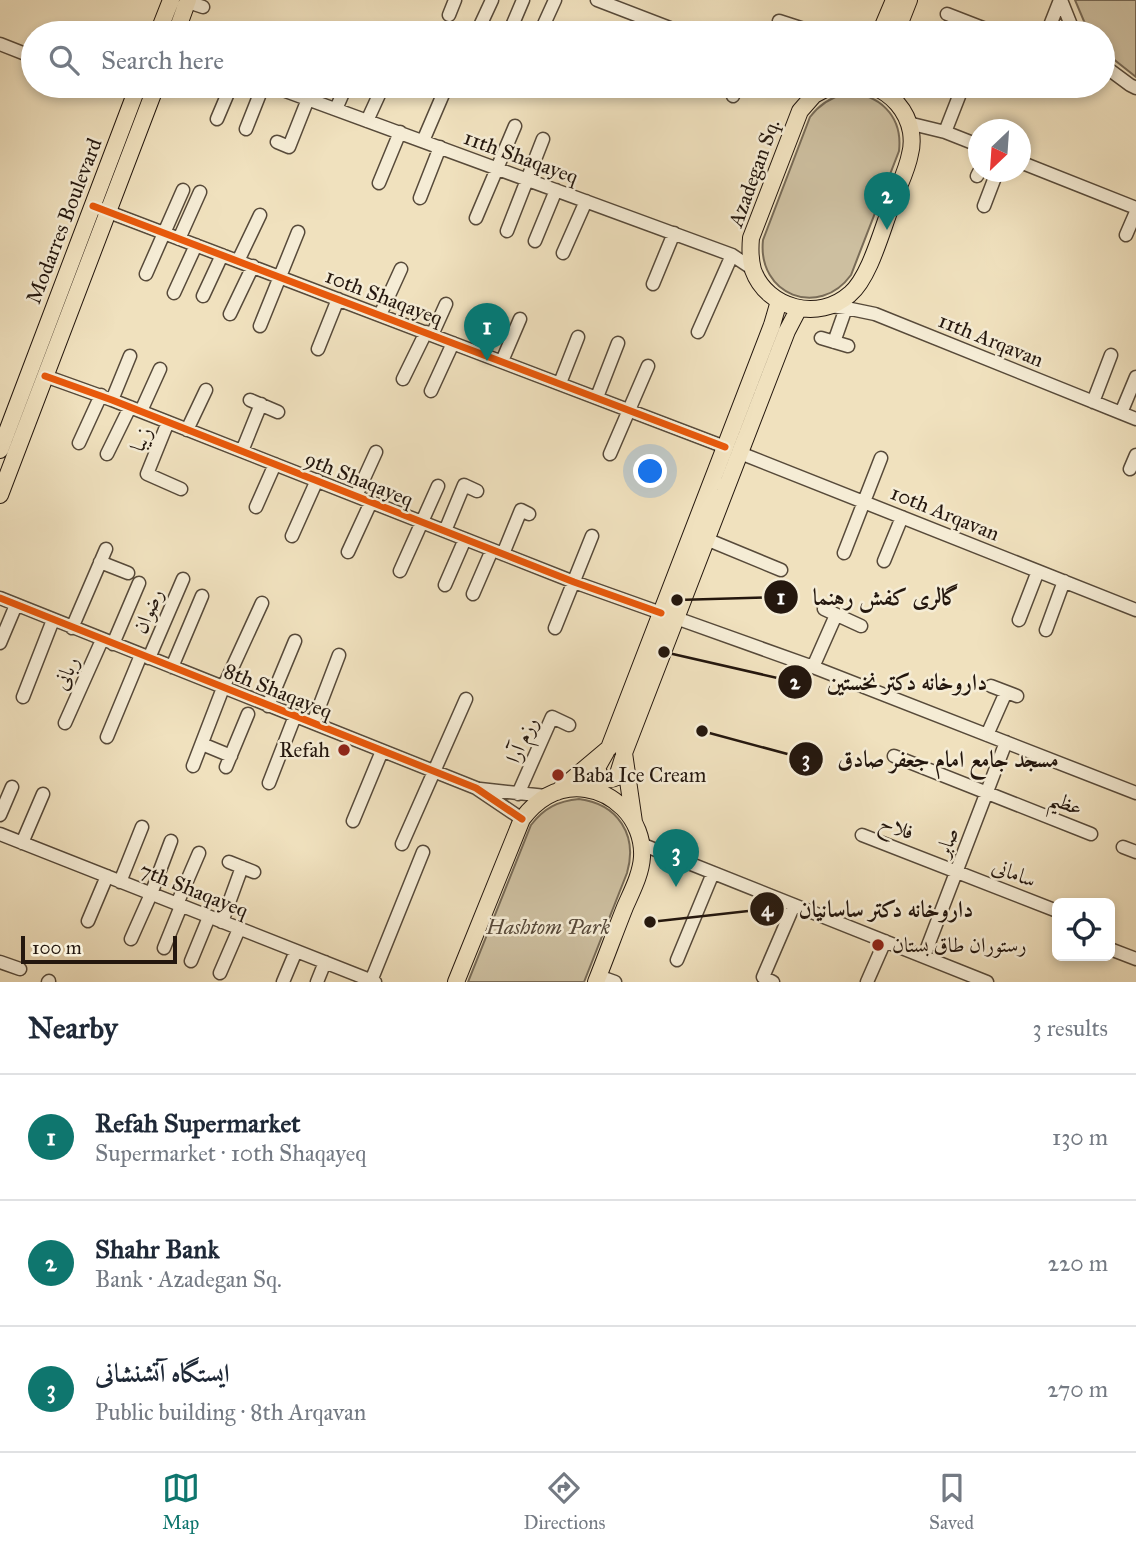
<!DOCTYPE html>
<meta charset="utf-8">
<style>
body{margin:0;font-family:"IM FELL Great Primer",Amiri,serif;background:#f6f6f7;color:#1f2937}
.controls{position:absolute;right:21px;bottom:21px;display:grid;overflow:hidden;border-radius:10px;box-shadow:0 4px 10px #0003}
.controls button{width:63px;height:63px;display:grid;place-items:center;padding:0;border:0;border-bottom:2px solid #e0e1e3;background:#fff;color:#1f2937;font:35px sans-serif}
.compass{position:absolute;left:968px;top:119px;width:63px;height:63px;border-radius:50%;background:#fff;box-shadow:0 4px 10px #0003;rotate:205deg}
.scale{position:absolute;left:21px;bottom:18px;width:156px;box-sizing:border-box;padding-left:7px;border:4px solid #24170e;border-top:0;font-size:19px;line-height:24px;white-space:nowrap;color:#24170e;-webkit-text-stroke:5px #f5ecd5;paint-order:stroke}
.you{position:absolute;left:651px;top:472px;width:24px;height:24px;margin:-18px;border:5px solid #fff;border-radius:50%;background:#1a73e8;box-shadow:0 0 0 10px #1a73e833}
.badge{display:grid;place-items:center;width:46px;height:46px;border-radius:50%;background:#0f766e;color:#fff;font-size:23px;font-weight:700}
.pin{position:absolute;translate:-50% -58px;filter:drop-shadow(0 2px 4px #0008)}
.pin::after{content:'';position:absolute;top:37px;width:24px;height:21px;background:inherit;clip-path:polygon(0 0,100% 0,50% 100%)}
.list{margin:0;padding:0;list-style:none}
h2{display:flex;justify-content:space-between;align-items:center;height:91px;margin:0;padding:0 28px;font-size:30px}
h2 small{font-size:23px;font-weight:400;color:#747a83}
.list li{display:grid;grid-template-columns:46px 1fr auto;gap:21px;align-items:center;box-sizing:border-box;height:126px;padding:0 28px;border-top:2px solid #e0e1e3}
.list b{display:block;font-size:26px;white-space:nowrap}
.list p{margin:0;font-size:23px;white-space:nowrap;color:#747a83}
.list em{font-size:23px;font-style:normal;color:#747a83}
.icon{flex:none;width:38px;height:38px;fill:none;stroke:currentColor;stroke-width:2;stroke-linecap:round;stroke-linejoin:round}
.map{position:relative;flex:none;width:1136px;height:982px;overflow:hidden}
.search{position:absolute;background:#fff;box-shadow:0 4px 10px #0003;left:21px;right:21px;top:21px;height:77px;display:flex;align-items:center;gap:18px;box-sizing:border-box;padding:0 24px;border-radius:38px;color:#747a83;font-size:26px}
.sheet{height:469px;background:#fff}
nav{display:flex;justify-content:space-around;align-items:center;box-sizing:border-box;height:98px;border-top:2px solid #e0e1e3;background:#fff;font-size:19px;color:#747a83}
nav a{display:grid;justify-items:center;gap:4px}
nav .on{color:#0f766e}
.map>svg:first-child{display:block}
</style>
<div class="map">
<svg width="1136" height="982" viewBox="0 0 1136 982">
<rect width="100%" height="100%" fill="#f0e1be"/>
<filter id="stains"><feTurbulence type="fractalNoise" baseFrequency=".00286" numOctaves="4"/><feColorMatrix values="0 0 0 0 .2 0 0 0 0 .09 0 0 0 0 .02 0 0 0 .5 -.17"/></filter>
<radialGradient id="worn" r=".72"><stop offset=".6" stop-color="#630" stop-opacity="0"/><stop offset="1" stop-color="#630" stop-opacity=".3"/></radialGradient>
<!-- green -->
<path fill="#cdbfa0" stroke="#786b57" stroke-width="2" d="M1075,0H1136V77L1107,54L1103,49V33H1091L1086,26Z
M844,94C879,92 903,116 899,151L851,275C819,319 757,295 763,240L810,117C819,105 829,98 844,94Z
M579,799C618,804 638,835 627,873L584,982H468L531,825C544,808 558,801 579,799Z"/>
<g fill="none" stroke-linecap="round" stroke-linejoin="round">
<!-- minor casing -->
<g stroke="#574a3a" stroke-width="15">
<path id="minor" d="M597,0L683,33
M1061,0L1071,25L1077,33
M188,2L203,7
M947,14L996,33
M449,15L455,0
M779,21L813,32
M479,28L492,0
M509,33L523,0
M540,33L555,0
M1047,33L1060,0
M0,44L33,57
M1103,65L1130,85L1136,88
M109,86L118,89
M272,86L732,255L753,269
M733,96L737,86
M336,109L346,86
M217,119L231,86
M367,121L383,86
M908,123L945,132L978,145
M246,129L263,86
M945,132L963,86
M423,141L444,92
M277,142L289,147L308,99
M1020,162L1136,208
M977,176L979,172
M379,183L400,132
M420,198L440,147
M93,206L725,447
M984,206L997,172
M476,218L515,126
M507,231L543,139
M1126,235L1136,212
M179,239L200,192
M535,241L556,190
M563,253L586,201
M238,261L260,215
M146,274L183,190
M653,284L674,233
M174,293L196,245
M203,296L222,255
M830,306L846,308L875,314L1136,419
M230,314L253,266
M380,315L401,269
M260,326L298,232
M698,332L732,255
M432,335L446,304
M821,338L848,346
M834,342L846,308
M318,349L338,299
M502,361L520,319
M45,376L112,400L574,582L661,613
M403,379L426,332
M560,383L578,337
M431,391L453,343
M597,397L618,343
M112,400L130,356
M250,400L278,412
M1093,402L1111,355
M141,411L160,369
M1121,413L1136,377
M168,422L147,474L181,489
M187,430L206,390
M79,443L101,395
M242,451L261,404
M740,453L1136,610
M107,454L130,407
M610,454L648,366
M1130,469L1136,455
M356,496L376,452
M256,507L275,464
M445,531L464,485L477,491
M292,536L317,480
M706,539L781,570
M348,552L371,502
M844,553L881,458
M503,554L521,510L529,514
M884,561L902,517
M100,562L128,573
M400,571L438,486
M445,585L465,539
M473,594L492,550
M0,598L476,788L522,819
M824,609L861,626
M676,618L813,667L1136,793
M1019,620L1038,571
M72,628L106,549
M555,628L592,536
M1046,630L1064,581
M0,643L16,605
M113,644L139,583
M149,658L183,579
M172,667L202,596
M813,667L836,615
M991,686L1017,696
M23,697L53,620
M268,706L295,641
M65,723L102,640
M313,723L339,655
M987,735L1006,692
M107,737L141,655
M202,744L231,756
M894,756L1091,834
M193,766L223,688L262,603
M226,767L248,714
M269,783L295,716
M480,789L546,796
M518,794L552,717L569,725
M0,815L12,787
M353,821L382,751
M0,834L375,982
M862,835L1057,911
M22,843L43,794
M402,844L466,699
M641,844L987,982
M1123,847L1136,852
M229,862L254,872
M120,882L142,827
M177,904L199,853
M88,921L107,876
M222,922L242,867
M131,939L151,894L171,841
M164,948L181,906
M1110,949L1136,959
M924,956L1006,742
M677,960L713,873
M191,961L209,917
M0,962L20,969
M220,973L239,929
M598,976L615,982
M371,981L423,852
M48,982L49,981
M283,982L296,951
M317,982L325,962
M773,982L763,977L794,905
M867,982L885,941"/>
</g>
<!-- major casing -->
<g stroke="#24170e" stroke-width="18">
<path id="major" d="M158,33L171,0
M176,33L188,0
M880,33L894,0
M896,33L909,0
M831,86L814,95L800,111L751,238C750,249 750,259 753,270C767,309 819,322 850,294C870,277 882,229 892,204C898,187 907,171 910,154C912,147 912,139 911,132C907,110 892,94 872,86
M0,450L138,86
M0,495L156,86
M606,752L597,768C600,779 607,782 617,777L623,758
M557,792L609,748L772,325L779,301
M634,822L624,753L787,331L799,308
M456,982L522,819C538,798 559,785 586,789C600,791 613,798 623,808C636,821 643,839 642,857C641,874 632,891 625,907C615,932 606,957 596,982"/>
</g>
<!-- minor -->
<use href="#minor" stroke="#f5ecd5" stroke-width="12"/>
<!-- major -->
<use href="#major" stroke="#f0e1be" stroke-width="16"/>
<!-- cycleway casing -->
<g stroke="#f5ecd5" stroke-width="11">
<path id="cycleway" d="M93,206L725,447
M45,376L112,400L574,582L661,613
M0,598L476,788L522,819"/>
</g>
<!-- cycleway -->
<use href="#cycleway" stroke="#e8590c" stroke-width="7"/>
</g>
<!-- markers -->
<g fill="#8f2418" stroke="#f5ecd5" stroke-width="2.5">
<circle cx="344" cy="750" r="7"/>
<circle cx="558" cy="775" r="7"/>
<circle cx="878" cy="945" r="7"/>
</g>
<g text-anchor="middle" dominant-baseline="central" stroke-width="5" stroke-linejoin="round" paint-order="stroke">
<!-- street labels -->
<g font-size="21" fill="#24170e" stroke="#f5ecd5">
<text transform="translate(521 157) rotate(20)">11th Shaqayeq</text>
<text transform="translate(754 173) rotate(-70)">Azadegan Sq.</text>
<text transform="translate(64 221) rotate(-69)">Modarres Boulevard</text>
<text transform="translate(384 297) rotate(21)">10th Shaqayeq</text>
<text transform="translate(991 340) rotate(22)">11th Arqavan</text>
<text transform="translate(141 439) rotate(-68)">زیبا</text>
<text transform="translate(359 479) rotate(22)">9th Shaqayeq</text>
<text transform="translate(945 513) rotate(22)">10th Arqavan</text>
<text transform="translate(148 611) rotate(-67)">رضوان</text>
<text transform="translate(66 673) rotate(-66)">ربانی</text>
<text transform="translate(278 691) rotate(22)">8th Shaqayeq</text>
<text transform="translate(522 740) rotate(-65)">رزم آرا</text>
<text transform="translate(1066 803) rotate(21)">عظیم</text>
<text transform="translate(897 827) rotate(21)">فلاح</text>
<text transform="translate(947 842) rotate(-69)">صابر</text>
<text transform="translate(1014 873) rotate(21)">سامانی</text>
<text transform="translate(194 890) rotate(22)">7th Shaqayeq</text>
</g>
<!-- poi labels -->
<g font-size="21" fill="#24170e" stroke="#f5ecd5" text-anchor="start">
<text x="330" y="750" text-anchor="end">Refah</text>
<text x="572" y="775">Baba Ice Cream</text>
<text x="892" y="945">رستوران طاق بستان</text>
</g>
<!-- park labels -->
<g font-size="21" font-style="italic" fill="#57493a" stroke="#f5ecd5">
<text x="548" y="927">Hashtom Park</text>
</g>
</g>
<!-- callouts -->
<path fill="none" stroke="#24170e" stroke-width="2.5" d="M677 600L781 597M664 652L795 682M702 731L806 759M650 922L767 909"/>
<g fill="#24170e" stroke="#f5ecd5" stroke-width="2.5">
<circle cx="677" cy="600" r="7"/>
<circle cx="664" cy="652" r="7"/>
<circle cx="702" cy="731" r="7"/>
<circle cx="650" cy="922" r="7"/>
<circle cx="781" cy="597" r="18"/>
<circle cx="795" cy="682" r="18"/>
<circle cx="806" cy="759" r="18"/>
<circle cx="767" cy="909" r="18"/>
</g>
<g font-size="21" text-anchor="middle" font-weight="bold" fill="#fff">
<text x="781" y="604">1</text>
<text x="795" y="689">2</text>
<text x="806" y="766">3</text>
<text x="767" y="916">4</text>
</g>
<g font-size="23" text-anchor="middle" font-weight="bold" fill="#24170e" stroke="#f5ecd5" stroke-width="5" stroke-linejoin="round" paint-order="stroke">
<text x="886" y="605">گالری کفش رهنما</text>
<text x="907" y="690">داروخانه دکتر نخستین</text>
<text x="948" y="767">مسجد جامع امام جعفر صادق</text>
<text x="886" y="917">داروخانه دکتر ساسانیان</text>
</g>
<rect width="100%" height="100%" filter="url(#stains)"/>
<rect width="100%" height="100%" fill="url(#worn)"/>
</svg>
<div class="controls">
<button><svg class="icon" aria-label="locate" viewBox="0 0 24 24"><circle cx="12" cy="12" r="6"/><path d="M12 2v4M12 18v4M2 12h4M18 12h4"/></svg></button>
</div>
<svg class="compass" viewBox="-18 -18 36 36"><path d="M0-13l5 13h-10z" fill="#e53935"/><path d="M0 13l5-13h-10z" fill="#747a83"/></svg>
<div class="scale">100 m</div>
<div class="you"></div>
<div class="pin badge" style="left:487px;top:361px">1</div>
<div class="pin badge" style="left:887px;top:230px">2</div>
<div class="pin badge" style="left:676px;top:887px">3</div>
<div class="search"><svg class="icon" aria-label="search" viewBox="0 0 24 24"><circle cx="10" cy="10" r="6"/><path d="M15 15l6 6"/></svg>Search here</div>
</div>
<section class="sheet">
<h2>Nearby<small>3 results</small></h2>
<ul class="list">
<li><span class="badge">1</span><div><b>Refah Supermarket</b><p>Supermarket · 10th Shaqayeq</p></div><em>130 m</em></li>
<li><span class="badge">2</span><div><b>Shahr Bank</b><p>Bank · Azadegan Sq.</p></div><em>220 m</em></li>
<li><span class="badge">3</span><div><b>ایستگاه آتشنشانی</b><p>Public building · 8th Arqavan</p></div><em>270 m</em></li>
</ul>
</section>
<nav>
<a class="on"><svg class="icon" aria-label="map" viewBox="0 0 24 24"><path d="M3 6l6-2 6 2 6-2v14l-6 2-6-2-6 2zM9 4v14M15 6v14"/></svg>Map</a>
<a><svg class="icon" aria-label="directions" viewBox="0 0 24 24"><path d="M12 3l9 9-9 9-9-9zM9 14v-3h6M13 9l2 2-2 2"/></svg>Directions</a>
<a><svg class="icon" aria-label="saved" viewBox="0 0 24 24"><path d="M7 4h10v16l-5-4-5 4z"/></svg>Saved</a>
</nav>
